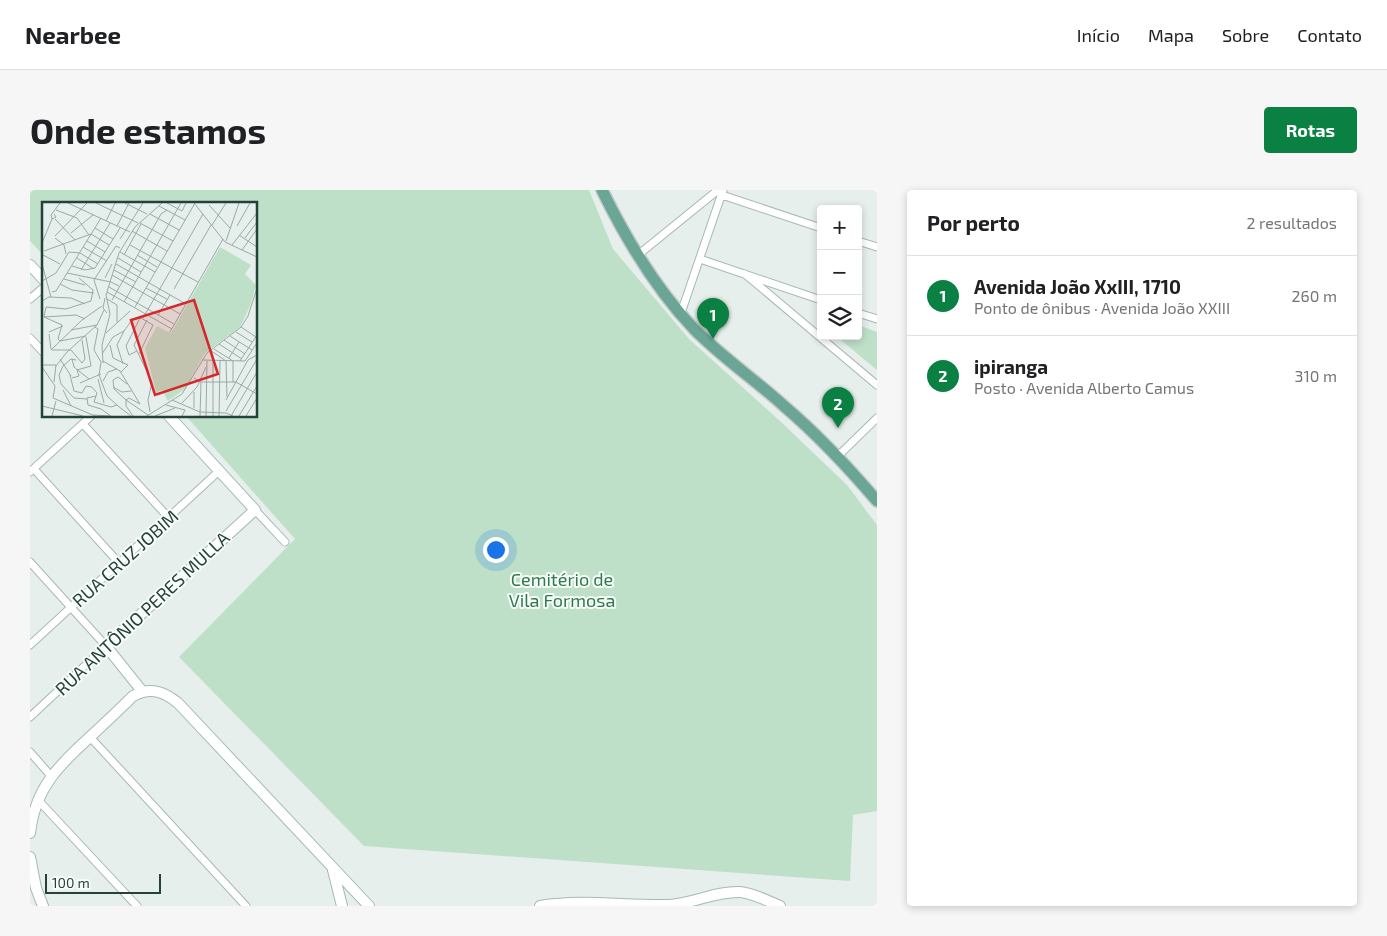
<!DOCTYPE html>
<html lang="pt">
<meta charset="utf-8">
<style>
body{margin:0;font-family:"Exo 2",sans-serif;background:#f6f6f6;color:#202124}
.controls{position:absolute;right:15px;top:15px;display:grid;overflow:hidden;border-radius:5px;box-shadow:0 2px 8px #0003}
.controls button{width:45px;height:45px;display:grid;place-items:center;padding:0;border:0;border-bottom:1px solid #e0e0e0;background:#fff;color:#202124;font:25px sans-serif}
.scale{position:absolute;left:15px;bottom:12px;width:116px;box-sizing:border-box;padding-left:5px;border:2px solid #24423a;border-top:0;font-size:14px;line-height:18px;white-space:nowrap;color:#24423a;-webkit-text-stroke:4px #f7fbf9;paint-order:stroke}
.you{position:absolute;left:465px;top:359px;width:18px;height:18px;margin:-12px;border:4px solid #fff;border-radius:50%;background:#1a73e8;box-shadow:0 0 0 8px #1a73e833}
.badge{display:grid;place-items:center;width:32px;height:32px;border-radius:50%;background:#0b8043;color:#fff;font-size:16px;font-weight:700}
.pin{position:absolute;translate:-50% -41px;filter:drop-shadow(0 1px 2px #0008)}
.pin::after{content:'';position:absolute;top:26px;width:18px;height:15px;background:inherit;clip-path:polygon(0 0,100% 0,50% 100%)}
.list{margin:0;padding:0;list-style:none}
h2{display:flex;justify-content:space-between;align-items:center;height:65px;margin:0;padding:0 20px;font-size:21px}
h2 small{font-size:16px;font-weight:400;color:#757577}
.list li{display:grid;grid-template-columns:32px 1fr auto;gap:15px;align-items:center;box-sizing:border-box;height:80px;padding:0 20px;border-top:1px solid #e0e0e0}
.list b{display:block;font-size:19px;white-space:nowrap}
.list p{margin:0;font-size:16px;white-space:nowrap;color:#757577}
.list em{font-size:16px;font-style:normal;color:#757577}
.icon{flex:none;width:28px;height:28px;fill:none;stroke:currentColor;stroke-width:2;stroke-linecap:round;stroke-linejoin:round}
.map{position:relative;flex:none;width:847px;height:716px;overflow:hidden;border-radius:5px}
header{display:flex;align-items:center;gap:30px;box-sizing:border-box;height:70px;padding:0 25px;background:#fff;border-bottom:1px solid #e0e0e0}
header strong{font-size:24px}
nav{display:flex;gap:28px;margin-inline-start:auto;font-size:18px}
.intro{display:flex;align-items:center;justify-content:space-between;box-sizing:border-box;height:120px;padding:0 30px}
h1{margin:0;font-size:35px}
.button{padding:12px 22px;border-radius:5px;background:#0b8043;color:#fff;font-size:18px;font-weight:700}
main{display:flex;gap:30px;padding:0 30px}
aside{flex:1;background:#fff;border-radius:5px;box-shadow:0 2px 8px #0003}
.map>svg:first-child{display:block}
</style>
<header>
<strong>Nearbee</strong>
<nav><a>Início</a><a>Mapa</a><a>Sobre</a><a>Contato</a></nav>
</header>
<div class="intro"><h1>Onde estamos</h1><a class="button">Rotas</a></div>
<main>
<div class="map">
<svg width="847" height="716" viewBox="0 0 847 716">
<rect width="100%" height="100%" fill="#e6efeb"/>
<!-- green -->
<path fill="#bfe0c8" d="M0,0H559L583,59L660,150L750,231L817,295L847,335V621L823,625L820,691L334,656L149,467L265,349L156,226H226V14H14V66L0,51Z
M828,135L847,142V180L806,146H828Z"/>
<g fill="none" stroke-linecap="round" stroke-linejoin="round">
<!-- street casing -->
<g stroke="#a8b8b2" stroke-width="9">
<path id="street" d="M692,5L791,38
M828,51L847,57
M608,65L688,0
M670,69L791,110
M715,84L847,195
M0,109L14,97
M651,123L693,0
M828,123L847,129
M0,148L14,163
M53,234L139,328
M808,266L847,228
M4,279L89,373
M0,282L61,226
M225,320L255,352
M0,372L76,456L0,527
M0,455L189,281
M60,547L216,716
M0,562L21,586
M8,610L107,716"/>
</g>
<!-- secondary casing -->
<g stroke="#a4bbb3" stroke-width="12">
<path id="secondary" d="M0,75L14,90
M112,501L76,456L225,320L139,226
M0,643C5,598 29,575 61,546C75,533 89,520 103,506C121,497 133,501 148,513L339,716
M0,667L6,698L13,716
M303,680L312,716
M510,716C553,709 595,716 638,715C662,714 686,701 710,702C723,703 738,711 750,716"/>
</g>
<!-- primary casing -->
<g stroke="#c2cac8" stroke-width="14">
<path id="primary" d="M572,0C596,49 626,99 664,139C693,168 724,189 754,216C788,245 818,277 847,311"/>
</g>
<!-- street -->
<use href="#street" stroke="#fff" stroke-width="7"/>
<!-- secondary -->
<use href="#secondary" stroke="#fff" stroke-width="10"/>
<!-- primary -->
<use href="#primary" stroke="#6aa596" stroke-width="11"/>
</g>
<g text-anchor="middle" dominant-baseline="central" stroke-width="4" stroke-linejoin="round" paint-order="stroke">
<!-- street labels -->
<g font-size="18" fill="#24423a" stroke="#f7fbf9">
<text transform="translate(95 368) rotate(-42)">RUA CRUZ JOBIM</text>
<text transform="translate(112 423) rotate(-43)">RUA ANTÔNIO PERES MULLA</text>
</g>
<!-- park labels -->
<g font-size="18" fill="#2d7a4b" stroke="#f7fbf9">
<text x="532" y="389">Cemitério de<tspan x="532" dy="21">Vila Formosa</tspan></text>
</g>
</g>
<!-- overview -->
<g transform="translate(12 12)">
<rect width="215" height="215" fill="#e6efeb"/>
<path d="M178,45L209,63L203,72L214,83L208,104L198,125L163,151L143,187L126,199L120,188L114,190L103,146L115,124L129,131Z" fill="#bfe0c8"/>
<path fill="none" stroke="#98aaa4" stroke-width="1" d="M26,1L88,30M54,1L96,21M83,1L105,12M125,1L140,9L144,1M152,1L183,40L215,55M167,3L188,26M117,4L143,18M14,8L35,16L47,33M12,12L14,15L10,17L9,13L18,1M108,12L137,28M13,17L33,38M64,19L73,1M98,21L131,39M170,23L184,1M75,24L87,1M195,24L208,1M53,26L71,37M90,29L125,49M29,31L51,13M49,32L67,43M197,33L215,45M13,34L45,1M13,36L22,43L24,52M203,36L215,20M78,37L101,1M45,39L63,50M184,39L197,1M0,41L10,17M88,43L119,60M190,43L215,11M41,45L65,59M200,48L215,27M2,49L49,32M78,50L113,70M1,53L18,62M82,53L99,22M95,53L115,65M35,56L52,67M76,56L99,70M119,60L156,80M0,62L9,95M74,62L144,102M30,64L43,68L53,66L78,26M39,68L68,21M72,68L94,80M25,71L69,80L77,84M70,73L138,112M63,76L70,62M22,77L43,83M0,79L14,71L27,50L38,51L56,62M18,82L30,88L52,91M67,85L132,122M104,86L125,97M132,87L169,23M10,90L14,89L59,16M65,90L130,127M63,96L61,106L65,111M58,97L52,78L74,44L78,46M65,97L75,103V120M70,98L119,12L125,8M0,99L7,95L29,96L43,102M82,100L139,1M93,105L153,1M116,113L128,93M2,115L4,105L24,107L49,99L51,88L37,76M2,115L20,123L16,137L18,139L44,134M2,115L34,113L43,117M101,116L161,12M105,118L92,143L110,180L106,198L108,210M53,125L56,127L52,148L59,160L57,173L65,194L76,204M199,125L214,135M29,128L55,123M7,130L21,124M128,130L181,37M194,130L210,140M64,131L88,109M7,132L9,147M188,134L210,148M182,138L203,152M177,142L200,157M68,143L71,156L86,163L79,170M172,147L191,159V180M9,148L40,118L60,104M10,148H29L40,161L43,157L40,138M168,148L184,159L185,195M95,149L87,153L84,144L98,116M60,152L71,135L82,129L90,118L99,116L111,123L97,152M187,156L197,140M18,157L29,174M30,157L32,165L47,177M34,158L29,157L21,164L17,173L19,182L32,196L45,197M160,158L203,159M61,159L78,169L98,202L87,196L84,198M198,159L215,133M203,159L215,141M61,161L60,143L68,112L64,93L77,51L93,25L120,1M81,162L75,143L82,129M0,163H14L12,180M14,164L25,150L55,123L62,108M0,165L13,184L11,196L53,214M28,173L32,189L40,191L44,184L50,185L55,191L52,200L69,205L75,203M30,176L37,174L35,168L49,164L44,135M152,176L159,180H194L215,192M56,177L62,201M61,179L66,170L75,167M38,181L59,172M85,182L76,175L71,178L72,187L84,198V204L91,214M71,185L80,190L89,189M21,188L29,204M54,194L45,196L46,203L59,207L69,214M84,198L106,213M130,198L158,210L184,211L191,214M184,198L206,158L215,153M140,201L155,185L164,165M124,203L143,208L140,214M0,204L41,214M76,204L89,214M152,206V190M184,209L215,157M51,213L68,214M10,214L14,199M105,214L140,192L165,151L199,125L206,114L215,86M113,214L133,206M158,214L159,180M164,214L165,159M171,214V159M177,214L178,159M189,214L215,170M197,214L215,184M204,214L215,196"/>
<path fill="#d62828" fill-opacity="0.15" stroke="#d62828" stroke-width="2.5" d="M152,98L176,172L113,193L89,118Z"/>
<rect width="215" height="215" fill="none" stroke="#24423a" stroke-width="2.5"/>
</g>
</svg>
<div class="controls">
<button>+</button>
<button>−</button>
<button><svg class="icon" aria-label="layers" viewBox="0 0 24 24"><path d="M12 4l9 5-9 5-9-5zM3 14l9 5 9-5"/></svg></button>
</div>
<div class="scale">100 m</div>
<div class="you"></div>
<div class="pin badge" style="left:683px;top:149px">1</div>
<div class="pin badge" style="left:808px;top:238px">2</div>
</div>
<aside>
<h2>Por perto<small>2 resultados</small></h2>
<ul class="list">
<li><span class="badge">1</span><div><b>Avenida João XxIII, 1710</b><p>Ponto de ônibus · Avenida João XXIII</p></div><em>260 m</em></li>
<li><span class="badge">2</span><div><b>ipiranga</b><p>Posto · Avenida Alberto Camus</p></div><em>310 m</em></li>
</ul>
</aside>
</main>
